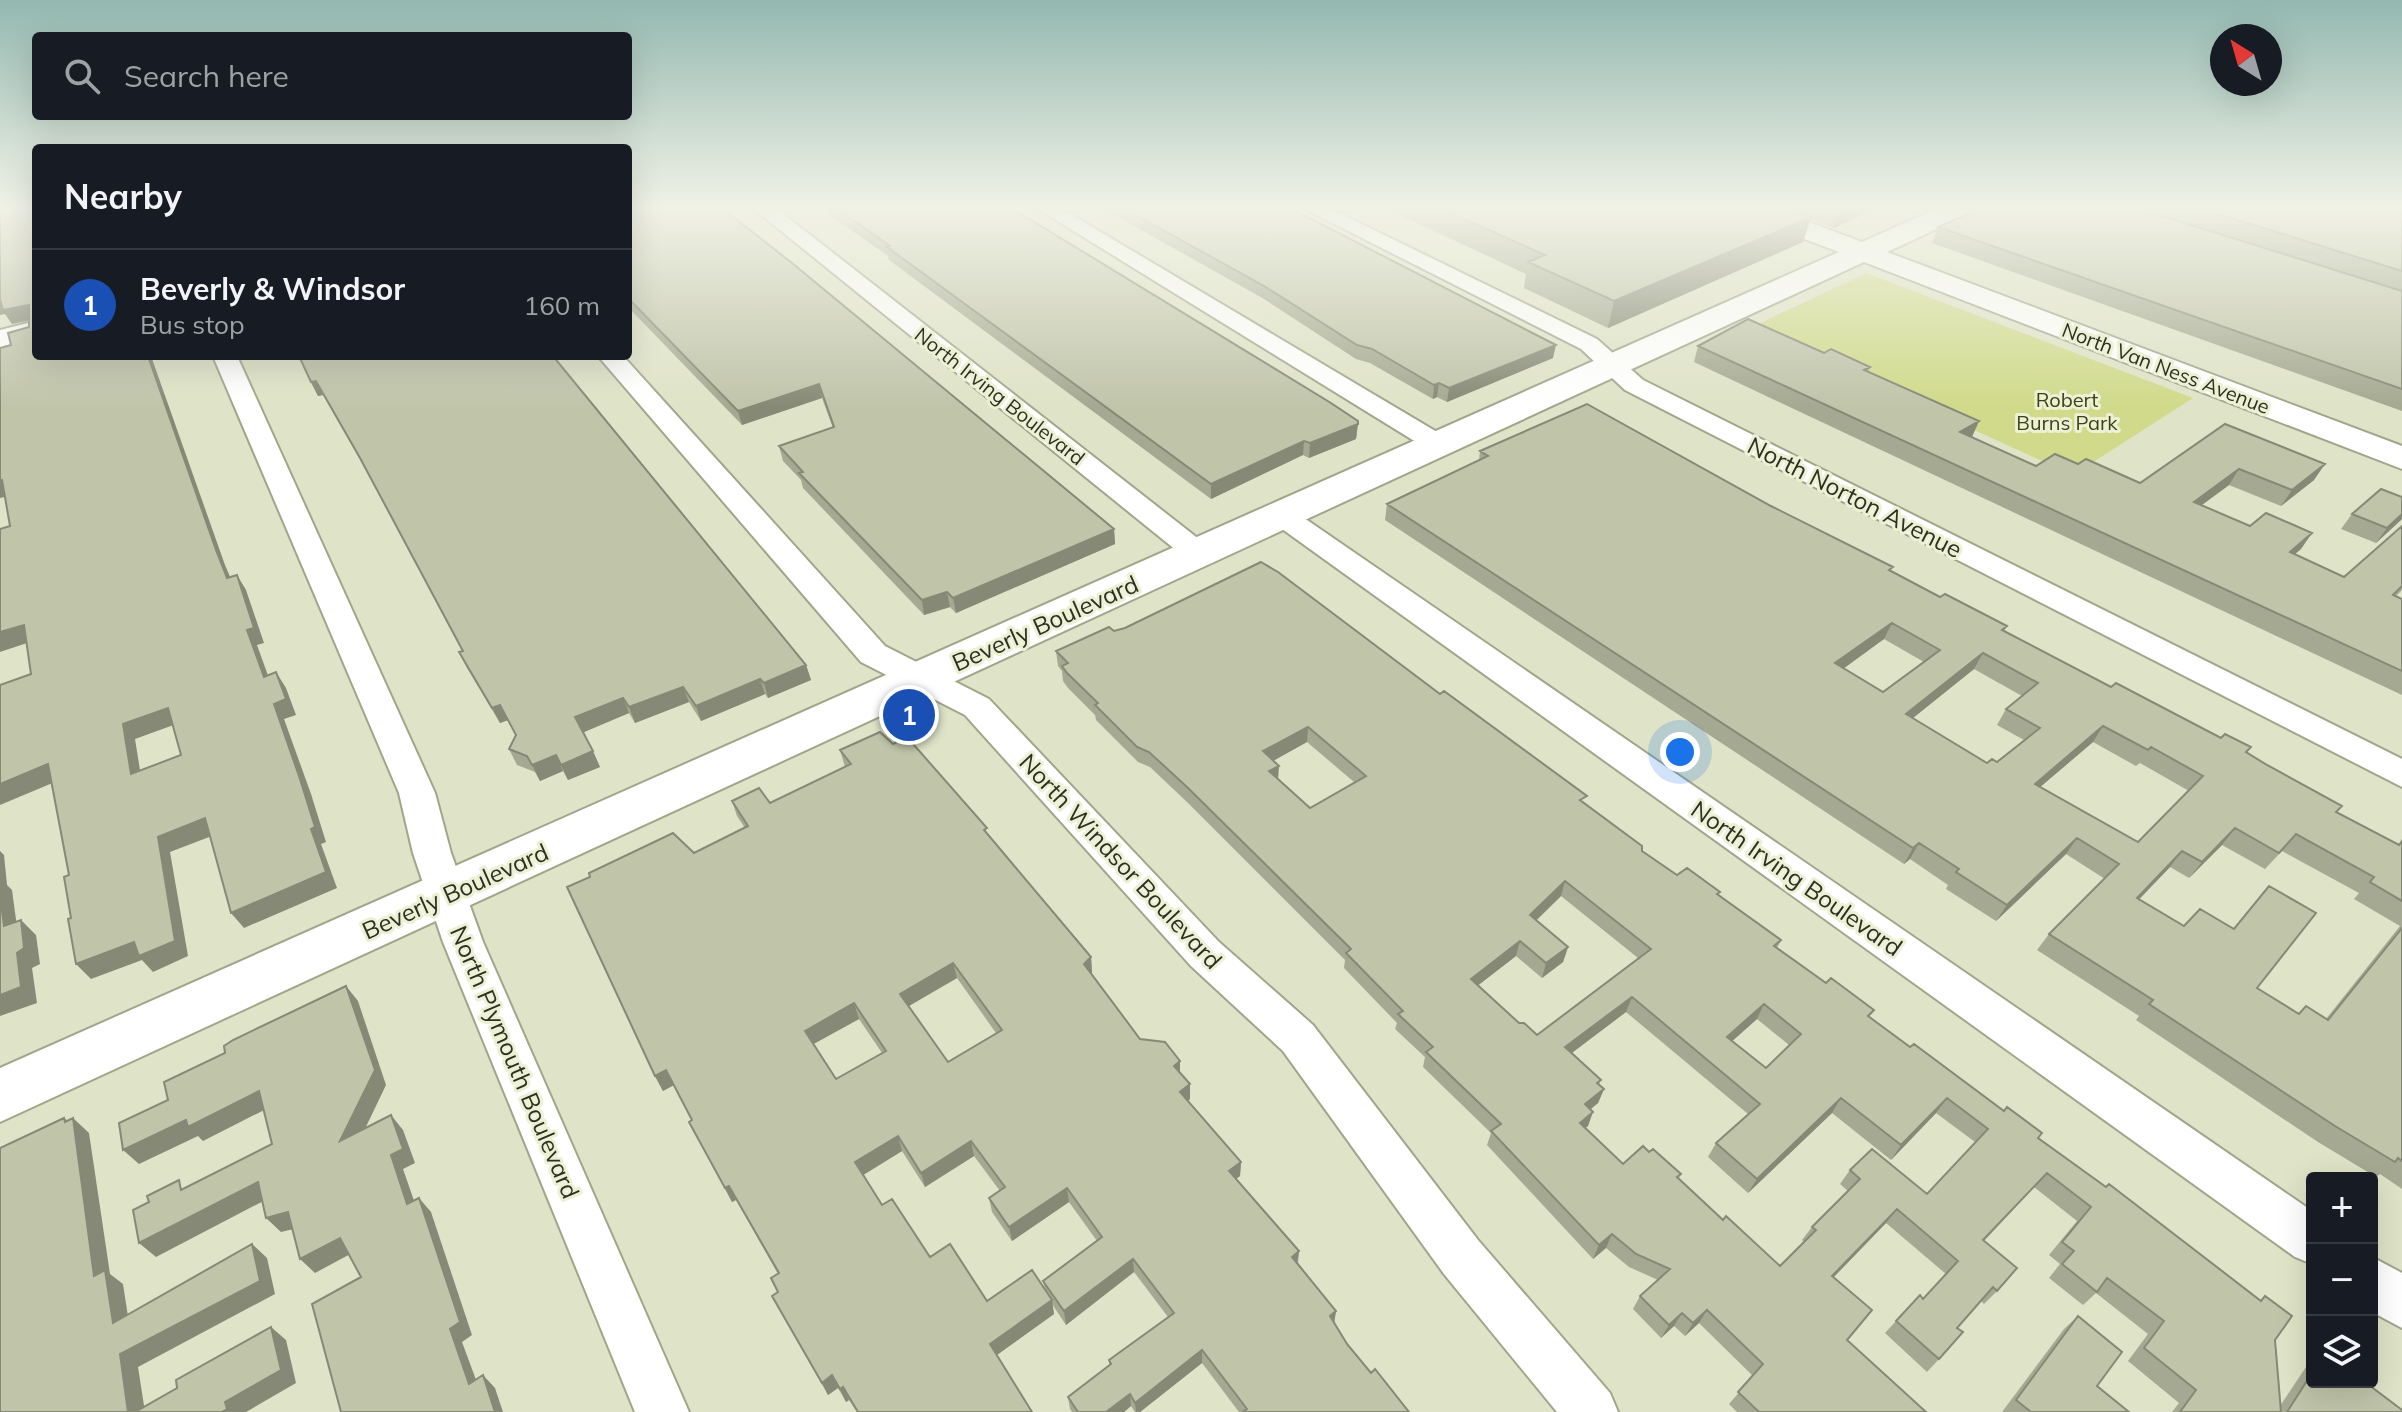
<!DOCTYPE html>
<meta charset="utf-8">
<style>
body{margin:0;font-family:Mulish,sans-serif;background:#20242c;color:#f1f3f6}
.controls{position:absolute;right:24px;bottom:24px;display:grid;overflow:hidden;border-radius:8px;box-shadow:0 8px 32px #0002}
.controls button{width:72px;height:72px;display:grid;place-items:center;padding:0;border:0;border-bottom:2px solid #363941;background:#171b24;color:#f1f3f6;font:40px sans-serif}
.compass{position:absolute;left:2210px;top:24px;width:72px;height:72px;border-radius:50%;background:#171b24;box-shadow:0 8px 32px #0002;rotate:323deg}
.you{position:absolute;left:1680px;top:752px;width:28px;height:28px;margin:-20px;border:6px solid #fff;border-radius:50%;background:#1a73e8;box-shadow:0 0 0 12px #1a73e833}
.badge{display:grid;place-items:center;width:52px;height:52px;border-radius:50%;background:#2563eb;color:#fff;font-size:26px;font-weight:700}
.pin{position:absolute;translate:-50% -50%;border:4px solid #fff;box-shadow:0 2px 8px #0006}
.list{margin:0;padding:0;list-style:none}
h2{display:flex;justify-content:space-between;align-items:center;height:104px;margin:0;padding:0 32px;font-size:34px}
h2 small{font-size:26px;font-weight:400;color:#9ea1a6}
.list li{display:grid;grid-template-columns:52px 1fr auto;gap:24px;align-items:center;box-sizing:border-box;height:112px;padding:0 32px;border-top:2px solid #363941}
.list b{display:block;font-size:30px;white-space:nowrap}
.list p{margin:0;font-size:26px;white-space:nowrap;color:#9ea1a6}
.list em{font-size:26px;font-style:normal;color:#9ea1a6}
.icon{flex:none;width:44px;height:44px;fill:none;stroke:currentColor;stroke-width:2;stroke-linecap:round;stroke-linejoin:round}
.map{position:relative;flex:none;width:2402px;height:1412px;overflow:hidden}
.search{position:absolute;background:#171b24;box-shadow:0 8px 32px #0002;left:32px;top:32px;width:600px;height:88px;display:flex;align-items:center;gap:20px;box-sizing:border-box;padding:0 28px;border-radius:8px;color:#9ea1a6;font-size:30px}
.panel{position:absolute;background:#171b24;box-shadow:0 8px 32px #0002;left:32px;top:144px;width:600px;height:216px;border-radius:8px}
.map>svg:first-child{display:block}
</style>
<div class="map">
<svg width="2402" height="1412" viewBox="0 0 2402 1412">
<rect width="100%" height="100%" fill="#dfe3c7"/>
<!-- green -->
<path fill="#d0da8a" d="M1866,273L2193,398L2073,475L1750,328Z"/>
<g fill="none" stroke-linecap="round" stroke-linejoin="round">
<!-- street casing -->
<g stroke="#a1a58a" stroke-width="4">
<path id="street" d="M754,209H777L1209,547L1213,553L1209,559H1187Z
M1038,209H1062L1447,438L1451,444L1447,450H1429Z
M1305,209H1331L1597,339L1643,380L2402,759V787L1625,390L1581,349Z
M213,356H237L435,793L451,853L483,942L689,1412H635L443,942L413,853L399,793Z
M598,356H623L885,646L989,699L1219,942L1313,1025L1478,1240L1610,1393L1618,1412H1557L1444,1274L1283,1051L1191,966L965,715L861,662Z
M1281,506L1291,509L2312,1211V1264L2295,1257L1271,521L1267,515L1271,509Z
M2372,1257L2402,1273V1328L2372,1312Z"/>
</g>
<!-- secondary casing -->
<g stroke="#a1a58a" stroke-width="4">
<path id="secondary" d="M1737,209H1774L1862,242L1936,209H1971L1967,215L1887,252L2402,446V469L1864,262L0,1122V1068L1839,252L1741,215Z
M36,321V339L0,348V330Z"/>
</g>
<!-- street -->
<use href="#street" fill="#fff" fill-rule="evenodd"/>
<!-- secondary -->
<use href="#secondary" fill="#fff" fill-rule="evenodd"/>
</g>
<!-- wall -->
<path fill="#a5a991" fill-rule="evenodd" d="M628,209L1114,529L1115,544L956,613L950,607L924,615L803,488L801,480L783,461L779,446L833,428L822,398L742,425L628,307Z
M821,209H1013L1358,421L1356,439L1309,458L1303,455L1211,499L889,260L888,256Z
M1104,209H1292L1553,358L1447,402L1437,397L1433,399L1370,363L1356,359L1264,299Z
M1387,209H1874L1834,228L1810,219L1803,242L1608,328L1524,288L1526,274Z
M2144,209H2402V291Z
M1938,227L2402,291V411L1932,243Z
M1698,346L1870,367L1868,372L1979,421L1971,438L2036,466L2078,464L2140,483L2225,424L2314,480L2281,506L2229,485L2202,505L2301,549L2295,554L2344,577L2402,526V590L2396,596L2402,599V695L1694,362Z
M311,382L806,665L811,680L768,698L765,694L701,721L689,702L635,723L629,713L583,732L600,767L568,780L563,771L540,781L535,772L517,765L509,749L516,735L508,720L500,723L467,668L459,652L462,651L368,473L323,395L318,396Z
M1480,451L1771,506L1940,597L2007,626L2004,631L2111,687L2247,753L2336,812L2398,845L2402,841V1189L2380,1174L2376,1177L2318,1142L2136,1020L2139,1016L2037,950L2049,934L2105,879L2066,854L1996,921L1946,889L1948,885L1910,859L1904,864L1385,520L1387,504L1479,460ZM1884,639L1924,662L1883,692L1843,668ZM1974,669L2022,696L2006,709L1997,725L2024,740L1997,762L1987,763L1913,718ZM2093,742L2136,766L2140,763L2189,791L2138,842L2040,787ZM2222,845L2265,869L2282,851L2359,893L2354,899L2400,926L2326,1019L2306,1006L2298,1014L2257,988L2139,899L2170,867L2189,878Z
M2402,497V519L2376,543L2341,529L2352,514Z
M1114,631L1584,804L1642,851L1677,875L1720,892L1718,895L1781,940L1777,948L1826,983L1874,1010L1869,1017L1910,1047L2039,1138L2260,1300L2265,1296L2275,1340L2280,1406L2312,1358V1382L2402,1412H2172L2179,1403L2128,1361L2148,1334L2096,1293L2083,1305L2049,1278L2060,1264L2049,1255L2077,1221L2034,1187L1984,1241L1997,1291L1984,1304L1981,1301L1957,1328L1939,1359L1927,1372L1885,1333L1920,1295L1923,1299L1946,1274L1886,1223L1834,1277L1847,1340L1926,1412H1737L1729,1404L1753,1376L1699,1323L1685,1336L1674,1326L1661,1338L1633,1309L1640,1296L1658,1280L1629,1267L1606,1248L1593,1259L1487,1145L1491,1133L1423,1067L1425,1057L1395,1029L1397,1023L1344,968L1345,960L1187,802L1150,767L1138,762L1096,720L1095,715L1068,688L1063,681L1062,671L1058,666L1056,651ZM1307,742L1354,782L1310,808L1278,780L1273,761ZM1561,896L1638,958L1537,1035L1519,1023L1478,985L1516,956L1542,978L1563,962L1568,947L1537,920ZM1626,1012L1748,1114L1716,1143L1708,1157L1748,1193L1832,1113L1891,1160L1936,1113L1975,1142L1927,1194L1850,1170L1840,1184L1848,1191L1812,1227L1802,1240L1804,1242L1780,1266L1723,1220L1678,1179L1681,1174L1649,1152L1623,1164L1585,1128L1588,1126L1591,1109L1598,1103L1604,1089L1599,1084L1601,1080L1571,1053ZM1757,1019L1789,1045L1766,1068L1732,1041Z
M840,750L989,835L1091,957L1092,972L1091,974L1140,1039L1180,1073L1190,1084V1099L1188,1101L1241,1162L1240,1176L1236,1179L1299,1251L1298,1263L1336,1311L1334,1323L1347,1344L1371,1373L1409,1412H1239L1202,1363L1140,1412H1135L1131,1406L1124,1412H1072L1070,1409L1068,1397L1109,1365V1360L1168,1317L1134,1272L1066,1325L1052,1304L1054,1314L997,1355L1032,1412H857L849,1400L846,1402L838,1388L828,1395L772,1296L778,1292V1274L736,1200L732,1202L689,1122L692,1120L674,1085L663,1091L655,1076L745,828L737,816L732,801L770,803L845,767ZM957,978L996,1033L948,1062L908,1006ZM859,1019L882,1053L836,1079L813,1044ZM902,1151L925,1187L974,1156L1000,1191L989,1198L992,1212L1012,1241L1069,1202L1097,1241L1043,1281L1045,1290L987,1301L930,1257L882,1205L863,1175Z
M2078,1316L2097,1386L2129,1412H2002L2064,1329Z"/>
<!-- shaded-wall -->
<path fill="#868976" d="M1841,209H1874L1834,228Z
M1811,217L1803,242L1608,328L1614,301Z
M0,299L29,305L36,319L12,324L5,314L0,315Z
M1556,345L1553,358L1447,402L1449,388Z
M148,356H151L225,565L237,593L227,578L216,550Z
M316,381L323,395L318,396L311,382Z
M1439,383L1437,397L1433,399L1434,385Z
M819,384L822,398L742,425L738,411Z
M1979,421L1972,437L1952,448L1960,432Z
M1358,424L1356,439L1309,458L1310,443Z
M1304,441L1303,455L1211,499V484Z
M2325,464L2314,480L2281,506L2292,490Z
M2239,469L2229,485L2184,518L2194,502Z
M2,480L13,495L0,498V481Z
M2402,514V519L2376,543L2387,528Z
M1114,529L1115,544L956,613L953,598Z
M2312,533L2301,549L2278,568L2290,552Z
M237,575L246,590L264,643L257,645L274,692L264,677L247,630Z
M947,592L950,607L924,615L922,600Z
M1892,623L1884,639L1828,680L1835,663Z
M24,625L36,640L0,652V632Z
M1983,653L1974,669L1898,730L1906,714Z
M806,665L811,680L768,698L764,683Z
M276,672L286,688L296,715L284,719L311,794L326,842L321,844L337,888L244,928L231,913L311,829L274,704Z
M760,679L765,694L701,721L696,706Z
M683,687L689,702L635,723L629,707Z
M623,698L629,713L582,733L575,717Z
M500,705L508,720L500,723L492,708Z
M168,708L179,723L135,739L143,789L131,774L123,724Z
M2103,726L2093,742L2025,800L2035,784Z
M1308,727L1307,742L1262,767L1263,751Z
M593,751L600,767L568,780L561,765Z
M556,755L563,771L540,781L532,765Z
M48,764L62,779L0,805V784Z
M1279,766L1278,781L1269,771Z
M205,818L217,834L170,852L188,956L153,972L142,960L91,979L76,964L158,837Z
M2235,828L2222,845L2189,878L2202,862Z
M2077,838L2066,854L1996,921L2007,905Z
M1919,843L1910,859L1904,864L1913,848Z
M0,851L4,855L7,885L12,890L19,942L4,926L0,896Z
M2182,851L2170,867L2125,914L2137,898Z
M1565,881L1561,896L1526,930L1530,915Z
M21,920L36,935L40,964L32,968L37,1003L0,1016V995L17,953Z
M1520,941L1516,956L1467,994L1471,979Z
M1568,947L1563,962L1542,978L1546,963Z
M1091,957L1092,972L1086,980L1084,964Z
M953,963L957,978L904,1009L900,994Z
M346,986L358,1001L386,1085L352,1156L340,1141Z
M1632,997L1626,1012L1560,1062L1565,1047Z
M854,1003L859,1019L810,1046L805,1031Z
M1764,1004L1757,1019L1720,1052L1727,1037Z
M1180,1061V1076L1174,1066Z
M666,1070L674,1085L663,1091L655,1076Z
M1190,1084V1099L1180,1106V1092Z
M1604,1089L1598,1103L1579,1118L1585,1104Z
M259,1091L272,1106L203,1141L198,1136L139,1164L123,1150L186,1120Z
M1841,1098L1832,1113L1748,1193L1757,1179Z
M1947,1098L1936,1113L1891,1160L1901,1145Z
M1593,1112L1588,1126L1574,1137L1580,1123Z
M391,1115L403,1130L415,1163L403,1169L420,1218L407,1204L391,1155Z
M64,1118L74,1126L73,1118L89,1133L110,1274L123,1284L131,1336L113,1323L94,1276Z
M898,1136L902,1151L860,1177L855,1162Z
M971,1141L974,1156L925,1187L921,1173Z
M1241,1162L1240,1176L1228,1185L1229,1171Z
M258,1182L273,1196L156,1257L139,1243Z
M729,1186L736,1200L732,1202L725,1188Z
M1067,1188L1069,1202L1012,1241L1009,1227Z
M419,1198L431,1212L472,1335L462,1342L482,1396L469,1384L450,1329Z
M1897,1209L1886,1223L1822,1289L1832,1276Z
M288,1212L302,1227L281,1232L266,1218Z
M1612,1234L1606,1248L1593,1259L1599,1245Z
M340,1238L354,1252L315,1273L300,1259Z
M252,1244L267,1258L275,1294L138,1367L145,1412H128L120,1354Z
M1299,1251L1297,1265L1292,1257Z
M1133,1259L1134,1272L1066,1325L1064,1311Z
M1052,1300L1054,1314L994,1357L990,1344Z
M1707,1310L1699,1323L1685,1336L1693,1323Z
M1336,1311L1334,1324L1330,1316Z
M1682,1313L1674,1326L1661,1338L1669,1325Z
M271,1327L286,1340L296,1383L246,1412H222L225,1402Z
M1202,1350V1363L1140,1412H1136L1135,1403Z
M483,1375L495,1388L503,1412H495Z
M832,1375L838,1388L828,1395L822,1383Z
M843,1387L849,1400L846,1402L840,1389Z
M1130,1394L1131,1406L1124,1412H1106Z"/>
<!-- building -->
<path fill="#c0c4a9" stroke="#868976" stroke-width="2" fill-rule="evenodd" d="M0,209H36V356H148L216,550L227,578L237,575L254,628L247,630L264,677L276,672L286,699L274,704L300,779L315,827L311,829L326,872L231,913L205,818L158,837L175,941L139,956L134,942L76,964L68,919L71,918L64,877L69,875L48,764L0,784V685L31,674L24,625L0,632V529L10,526L2,480L0,481V348L11,345L8,333L29,327V305L3,310L0,299ZM168,708L181,755L131,774L123,724Z
M628,209H723L792,263L1114,529L953,598L947,592L922,600L799,473L803,472L779,446L834,427L819,384L738,411L628,298Z
M837,209H1013L1331,403L1358,421V424L1310,443L1304,441L1211,484L887,247L890,246Z
M1125,209H1292L1556,345L1449,388L1439,383L1434,385L1372,349L1357,345L1264,286Z
M1442,209H1790L1811,217L1614,301L1528,262L1545,255Z
M1980,209H2140L2402,291V389L1938,227Z
M2202,209H2402V271Z
M1748,319L1824,353L1831,349L1870,367L1864,370L1979,421L1960,432L2036,466L2055,454L2078,464L2086,459L2140,483L2225,424L2325,464L2292,490L2239,469L2194,502L2250,526L2266,513L2312,533L2290,552L2344,577L2402,526V586L2393,595L2402,599V671L1698,346Z
M299,356H553L806,665L764,683L760,679L696,706L683,687L629,707L623,698L575,717L593,751L561,765L556,755L532,765L527,756L509,749L516,735L500,705L492,708L459,652L463,651L360,458L316,381L311,382Z
M1587,404L1771,506L1893,567L1889,570L1940,597L1945,594L2007,626L2002,630L2111,687L2116,683L2221,738L2225,734L2251,747L2246,752L2267,765L2342,806L2336,812L2399,845L2402,841V901L2370,882L2374,877L2296,834L2279,853L2235,828L2202,862L2182,851L2137,898L2184,926L2200,909L2234,929L2269,886L2316,913L2257,988L2299,1014L2306,1006L2328,1020L2402,928V1161L2398,1158L2395,1162L2335,1126L2149,1004L2153,1000L2049,934L2119,864L2077,838L2007,905L1956,872L1959,869L1919,843L1913,848L1387,504L1488,456L1480,451ZM1892,623L1940,650L1883,692L1835,663ZM1983,653L2038,683L2006,709L2040,728L1997,762L1992,759L1987,763L1906,714ZM2103,726L2148,750L2151,747L2203,776L2138,842L2035,784Z
M2381,489L2402,497V514L2387,528L2352,514Z
M1261,562L1278,572L1440,694L1444,691L1587,796L1580,800L1642,846V851L1677,875L1687,868L1720,892L1717,894L1781,940L1774,946L1826,983L1831,978L1874,1010L1868,1016L1910,1047L1914,1044L2004,1111L2007,1107L2042,1133L2038,1138L2106,1187L2109,1184L2261,1301L2265,1296L2292,1316L2275,1340L2281,1412H2180L2196,1390L2144,1348L2164,1321L2107,1278L2097,1292L2062,1264L2074,1251L2062,1242L2091,1207L2047,1173L1983,1240L2017,1268L1997,1291L1993,1287L1957,1328L1963,1332L1939,1359L1896,1321L1920,1295L1923,1299L1958,1261L1897,1209L1832,1276L1872,1310L1847,1340L1926,1412H1759L1738,1392L1763,1364L1707,1310L1693,1323L1682,1313L1669,1325L1640,1296L1670,1269L1636,1254L1612,1234L1599,1245L1491,1131L1501,1124L1426,1052L1433,1047L1398,1014L1403,1011L1346,953L1351,949L1187,787L1149,752L1137,747L1095,705L1098,703L1067,673L1062,666L1068,663L1056,651L1109,627L1114,631L1125,628ZM1308,727L1366,776L1310,808L1269,771L1279,766L1263,751ZM1565,881L1651,949L1537,1035L1524,1023H1519L1471,979L1520,941L1546,963L1568,947L1530,915ZM1632,997L1760,1104L1716,1143L1757,1179L1841,1098L1901,1145L1947,1098L1988,1129L1927,1194L1872,1149L1850,1170L1860,1179L1812,1227L1816,1230L1780,1266L1726,1216L1723,1220L1677,1177L1681,1174L1653,1149L1649,1152L1643,1146L1623,1164L1580,1123L1593,1112L1585,1104L1604,1089L1597,1083L1601,1080L1565,1047ZM1764,1004L1801,1034L1766,1068L1727,1037Z
M880,732L893,744L907,737L987,828L984,830L1091,957L1084,964L1140,1039L1165,1042L1180,1061L1174,1066L1190,1084L1180,1092L1241,1162L1229,1171L1299,1251L1292,1257L1336,1311L1330,1316L1347,1344L1371,1373L1375,1369L1409,1412H1243L1247,1409L1202,1350L1135,1403L1130,1394L1106,1412H1078L1068,1397L1111,1364L1109,1360L1174,1313L1133,1259L1064,1311L1043,1281L1102,1237L1067,1188L1009,1227L989,1198L1005,1187L971,1141L921,1173L898,1136L855,1162L882,1205L892,1199L930,1257L950,1244L987,1301L1032,1270L1052,1300L990,1344L1032,1412H858L843,1387L840,1389L832,1375L822,1383L772,1296L778,1292L771,1278L779,1273L729,1186L725,1188L689,1122L692,1120L666,1070L655,1076L567,887L590,877L589,873L673,833L694,853L748,826L732,801L759,788L770,803L851,764L840,750ZM953,963L1002,1030L948,1062L900,994ZM854,1003L886,1051L836,1079L805,1031Z
M0,896L4,926L21,920L24,948L17,953L21,987L0,995Z
M346,986L375,1070L340,1141L391,1115L403,1149L391,1155L407,1204L419,1198L460,1322L450,1329L469,1384L483,1375L495,1412H341L312,1304L361,1277L340,1238L300,1259L288,1212L266,1218L258,1182L139,1243L133,1210L149,1202L147,1196L179,1180L181,1190L272,1144L259,1091L188,1127L186,1120L123,1150L119,1123L168,1100L164,1082L225,1053L224,1046L233,1040Z
M64,1118L65,1122L73,1118L94,1276L105,1270L113,1323L252,1244L260,1281L120,1354L128,1412H0V1148Z
M2078,1316L2122,1352L2097,1386L2129,1412H2031L2016,1400Z
M271,1327L281,1370L225,1402L227,1409L222,1412H135L177,1388L176,1380Z
M2312,1373V1382H2365L2402,1410V1412H2287Z"/>
<!-- sky -->
<linearGradient id="sky" x2="0" y2="1"><stop stop-color="#93b8b0"/><stop offset="0.51" stop-color="#f1f2e6"/><stop offset="1" stop-color="#f1f2e6" stop-opacity="0"/></linearGradient>
<rect width="2402" height="407" fill="url(#sky)"/>
<g text-anchor="middle" dominant-baseline="central" stroke-width="6" stroke-linejoin="round" paint-order="stroke">
<!-- far-street labels -->
<g font-size="20" fill="#2d2f24" stroke="#ecf1d4">
<text transform="translate(2166 368) rotate(21)">North Van Ness Avenue</text>
<text transform="translate(1000 396) rotate(38)">North Irving Boulevard</text>
</g>
<!-- far-park labels -->
<g font-size="20" fill="#3e4219" stroke="#ecf1d4">
<text x="2067" y="399">Robert<tspan x="2067" dy="23">Burns Park</tspan></text>
</g>
<!-- street labels -->
<g font-size="24" fill="#2d2f24" stroke="#ecf1d4">
<text transform="translate(1855 497) rotate(27)">North Norton Avenue</text>
<text transform="translate(1045 623) rotate(-24)">Beverly Boulevard</text>
<text transform="translate(1121 861) rotate(47)">North Windsor Boulevard</text>
<text transform="translate(1797 878) rotate(35)">North Irving Boulevard</text>
<text transform="translate(455 891) rotate(-24)">Beverly Boulevard</text>
<text transform="translate(515 1062) rotate(67)">North Plymouth Boulevard</text>
</g>
</g>
</svg>
<div class="controls">
<button>+</button>
<button>−</button>
<button><svg class="icon" aria-label="layers" viewBox="0 0 24 24"><path d="M12 4l9 5-9 5-9-5zM3 14l9 5 9-5"/></svg></button>
</div>
<svg class="compass" viewBox="-18 -18 36 36"><path d="M0-13l5 13h-10z" fill="#e53935"/><path d="M0 13l5-13h-10z" fill="#9ea1a6"/></svg>
<div class="you"></div>
<div class="pin badge" style="left:909px;top:715px;background:#1a4fb4">1</div>
<div class="search"><svg class="icon" aria-label="search" viewBox="0 0 24 24"><circle cx="10" cy="10" r="6"/><path d="M15 15l6 6"/></svg>Search here</div>
<section class="panel">
<h2>Nearby<small></small></h2>
<ul class="list">
<li><span class="badge" style="background:#1a4fb4">1</span><div><b>Beverly &amp; Windsor</b><p>Bus stop</p></div><em>160 m</em></li>
</ul>
</section>
</div>
